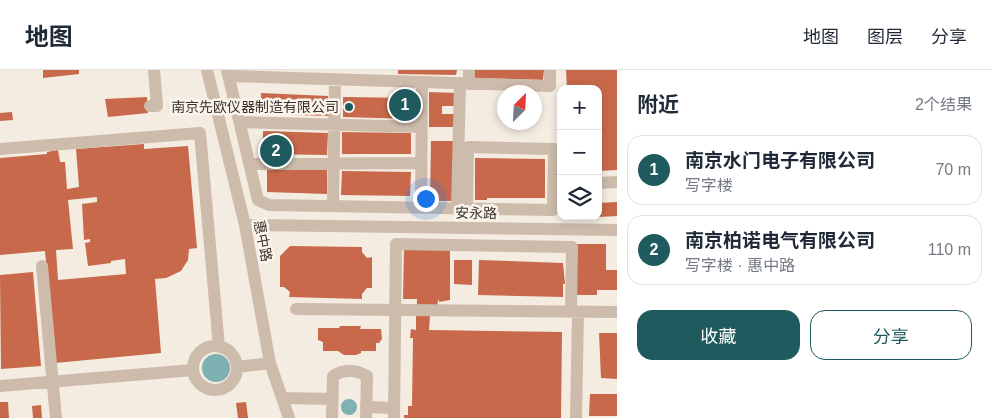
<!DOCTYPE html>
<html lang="zh">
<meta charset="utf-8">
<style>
body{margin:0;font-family:Arial,"Noto Sans SC",sans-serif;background:#f6f6f7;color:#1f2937}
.controls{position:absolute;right:15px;top:15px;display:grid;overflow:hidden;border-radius:10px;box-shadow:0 2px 8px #0003}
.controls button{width:45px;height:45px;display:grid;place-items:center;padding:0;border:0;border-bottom:1px solid #e0e1e3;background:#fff;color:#1f2937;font:25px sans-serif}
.compass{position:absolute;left:497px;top:15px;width:45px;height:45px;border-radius:50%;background:#fff;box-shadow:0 2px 8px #0003;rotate:24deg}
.you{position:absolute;left:425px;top:128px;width:18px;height:18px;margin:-12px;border:4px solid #fff;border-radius:50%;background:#1a73e8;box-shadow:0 0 0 8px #1a73e833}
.badge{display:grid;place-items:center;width:32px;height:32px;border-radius:50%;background:#1f5a5e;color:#fff;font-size:16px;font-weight:700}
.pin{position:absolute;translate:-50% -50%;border:2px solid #fff;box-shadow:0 1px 5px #0006}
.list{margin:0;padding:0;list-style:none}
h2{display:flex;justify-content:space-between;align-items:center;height:65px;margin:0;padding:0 20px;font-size:21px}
h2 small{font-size:16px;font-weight:400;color:#747a83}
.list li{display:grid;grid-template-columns:32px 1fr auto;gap:15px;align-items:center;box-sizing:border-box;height:70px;margin:0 10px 10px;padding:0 10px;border:1px solid #e0e1e3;border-radius:15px}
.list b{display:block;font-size:19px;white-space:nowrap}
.list p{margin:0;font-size:16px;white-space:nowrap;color:#747a83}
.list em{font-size:16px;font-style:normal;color:#747a83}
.actions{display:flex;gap:10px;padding:15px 20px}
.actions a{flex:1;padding:11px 0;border:1px solid #1f5a5e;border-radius:15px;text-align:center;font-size:18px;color:#1f5a5e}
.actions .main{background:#1f5a5e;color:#fff}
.icon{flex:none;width:28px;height:28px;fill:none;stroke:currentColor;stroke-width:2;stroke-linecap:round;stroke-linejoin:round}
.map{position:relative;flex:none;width:617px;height:348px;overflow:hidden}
header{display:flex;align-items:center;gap:30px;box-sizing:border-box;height:70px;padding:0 25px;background:#fff;border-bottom:1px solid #e0e1e3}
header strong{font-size:24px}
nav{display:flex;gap:28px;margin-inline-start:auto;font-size:18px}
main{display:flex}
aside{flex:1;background:#fff}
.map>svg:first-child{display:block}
</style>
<header>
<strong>地图</strong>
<nav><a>地图</a><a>图层</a><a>分享</a></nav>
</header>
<main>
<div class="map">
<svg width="617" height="348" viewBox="0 0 617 348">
<rect width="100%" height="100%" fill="#f4ebe1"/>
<!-- water -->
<path fill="#7fb0b2" d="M202 298a14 14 0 1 1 28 0a14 14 0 1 1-28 0Z
M341 337a8 8 0 1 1 16 0a8 8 0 1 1-16 0Z"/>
<!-- building -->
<path fill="#c8694b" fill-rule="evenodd" d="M43,0H79V4L43,8Z
M398,0H457L456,5L398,4Z
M474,0H544L543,10L473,8Z
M566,0H617V100L598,101V19H567Z
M429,22L456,23V36H442V44H455V57H429Z
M261,23L328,26L329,46L261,44Z
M147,27L148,43L108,47L105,29Z
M343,27L412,28L411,49L343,47Z
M12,42L13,50L0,51V43Z
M263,61L328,63L327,85L263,84Z
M342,62L411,63V84H342Z
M431,71H454V131H430Z
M144,74V79L188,76L197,178L189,179L188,190L181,201L166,208L155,209L161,283L55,293L45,181L0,185V88L47,84V82L58,80L60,92H65L67,119L79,117L76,79ZM97,127V132L82,134L84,170L90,169V172L85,173L88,196L111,193V191L125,189L126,204L58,210L56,180L73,179L68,130Z
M475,88L545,89V128H487V130H475Z
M267,99L327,100V124L267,122Z
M342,101L411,102L410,126L341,125Z
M617,132V146L598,147V133Z
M577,174H606V200H617V220H597V225H576Z
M290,176L362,177V182L367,188L372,187V218H367L362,224V229L289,227L290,222L284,217H280V186Z
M404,178L450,179V230L439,232V230H438L437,239H417V229H403Z
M454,190H472V215L454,214Z
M479,190L563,193L565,214H563V227L478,225Z
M33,202L41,296L1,299L0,205Z
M416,245H430L429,260L562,262L561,348H404V345H408V336H412L413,268H410L411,259L416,260Z
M340,256H361L360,259H381L382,269L379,273H376V281H361V283L356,285H344L338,281H323V272L318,270V258H339Z
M599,263H617V309L601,308Z
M590,324H617V346H589Z
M0,332H8L9,348H0Z
M246,332L248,348H238L236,333Z
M41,335L42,348H33L32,336Z"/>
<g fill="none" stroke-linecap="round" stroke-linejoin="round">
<!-- minor -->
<path stroke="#cdbbac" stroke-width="12" d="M207,0L245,155L270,293L289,348
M227,0L258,130L269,135L553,140L554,79L468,77L467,138
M228,6L422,12
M469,14V0
M150,36H157L154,0
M240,52L421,57
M0,79L200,63L219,277
M250,94L421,93
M598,113L617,112
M333,136L335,10
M421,138L422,12L550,16V0
M457,138L460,13
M245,155L617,160
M42,196L56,348
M296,239L617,242
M193 298a22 22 0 1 1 44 0a22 22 0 1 1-44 0Z
M237,297L270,293
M0,316L193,300
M282,328L332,329
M366,337L394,338
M332,348L333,306C344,299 355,299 367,306L366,348
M394,348L396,174L572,177L571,242
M576,348L578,242"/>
</g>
<!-- markers -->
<circle fill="#1f5a5e" stroke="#fbf5ee" stroke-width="2" cx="349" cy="37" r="5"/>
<g text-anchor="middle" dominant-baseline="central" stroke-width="5" stroke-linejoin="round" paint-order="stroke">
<!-- poi labels -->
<g font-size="14" fill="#3b302b" stroke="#fbf5ee" text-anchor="end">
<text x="339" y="37">南京先欧仪器制造有限公司</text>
</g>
<!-- street labels -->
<g font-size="14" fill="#3b302b" stroke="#fbf5ee">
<text transform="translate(476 143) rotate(1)">安永路</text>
<text transform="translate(263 171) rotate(79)">惠中路</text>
</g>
</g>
</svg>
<div class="controls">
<button>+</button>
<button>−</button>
<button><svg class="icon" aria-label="layers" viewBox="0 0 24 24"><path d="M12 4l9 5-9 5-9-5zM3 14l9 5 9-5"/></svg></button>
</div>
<svg class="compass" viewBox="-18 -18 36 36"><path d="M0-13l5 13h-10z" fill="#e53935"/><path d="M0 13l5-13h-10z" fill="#747a83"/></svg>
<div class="you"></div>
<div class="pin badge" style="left:405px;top:35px">1</div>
<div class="pin badge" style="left:276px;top:81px">2</div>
</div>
<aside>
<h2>附近<small>2个结果</small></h2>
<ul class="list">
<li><span class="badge">1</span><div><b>南京水门电子有限公司</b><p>写字楼</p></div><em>70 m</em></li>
<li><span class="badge">2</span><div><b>南京柏诺电气有限公司</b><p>写字楼 · 惠中路</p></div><em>110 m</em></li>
</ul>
<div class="actions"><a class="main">收藏</a><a>分享</a></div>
</aside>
</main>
